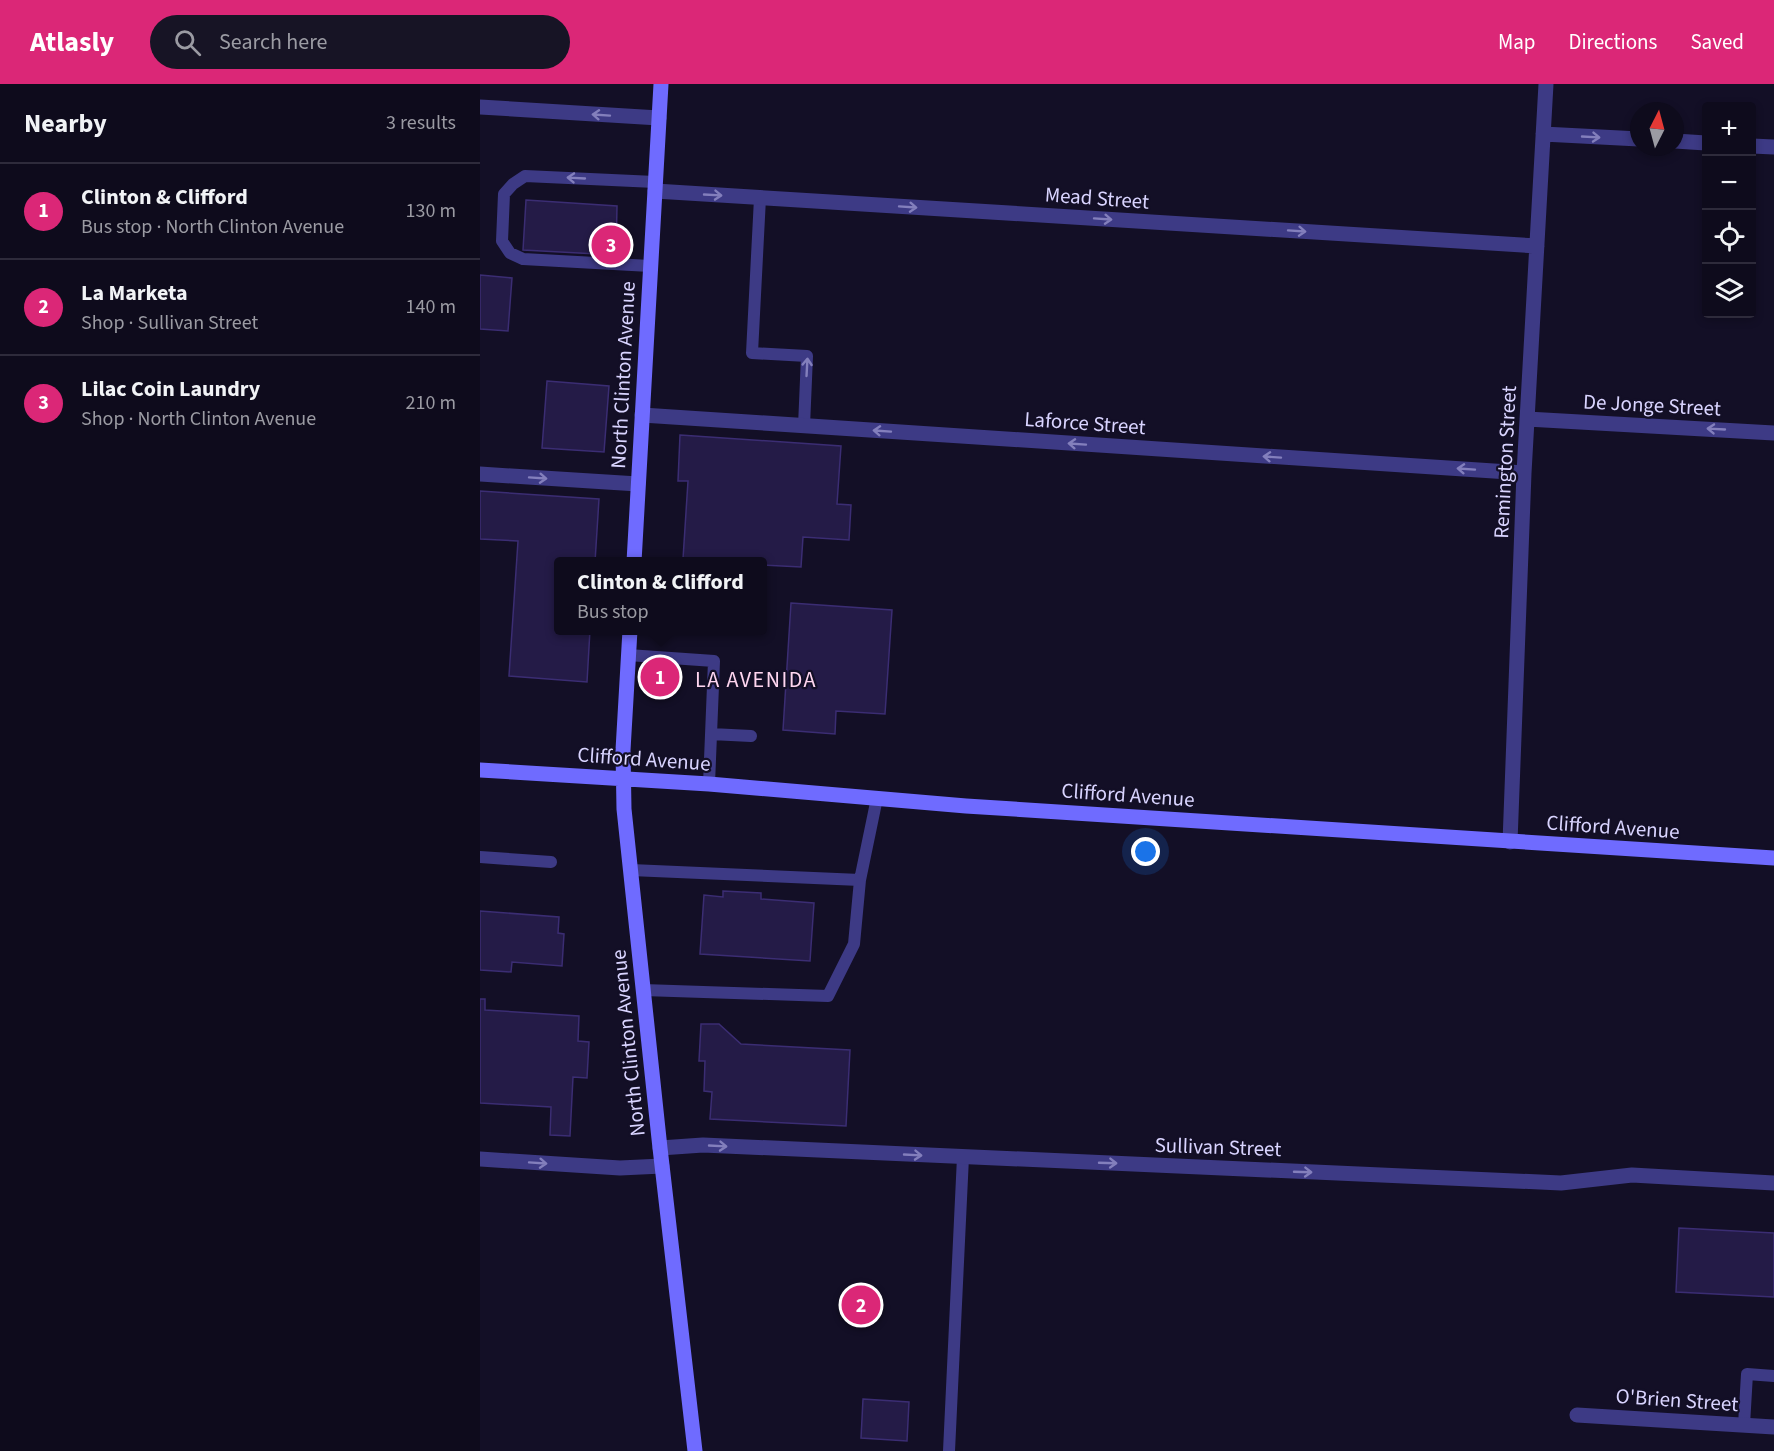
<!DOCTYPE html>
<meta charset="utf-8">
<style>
body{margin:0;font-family:"Source Sans 3",sans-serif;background:#171425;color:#f1f3f6}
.controls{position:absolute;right:18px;top:18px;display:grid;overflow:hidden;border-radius:6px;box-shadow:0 3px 9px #0003}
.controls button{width:54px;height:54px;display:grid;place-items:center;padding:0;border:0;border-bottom:2px solid #2e2b3b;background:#0e0b1c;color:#f1f3f6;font:30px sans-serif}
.compass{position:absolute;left:1150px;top:18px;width:54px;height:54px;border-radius:50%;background:#0e0b1c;box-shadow:0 3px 9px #0003;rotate:6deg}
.you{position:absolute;left:666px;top:768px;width:21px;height:21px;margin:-15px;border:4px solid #fff;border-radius:50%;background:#1a73e8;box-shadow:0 0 0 9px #1a73e833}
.badge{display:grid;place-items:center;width:39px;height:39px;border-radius:50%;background:#db2777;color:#fff;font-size:20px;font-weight:700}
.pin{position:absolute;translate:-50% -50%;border:3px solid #fff;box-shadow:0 2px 6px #0006}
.popup{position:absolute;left:74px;top:473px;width:213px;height:78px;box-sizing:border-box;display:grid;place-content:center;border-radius:6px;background:#0e0b1c;filter:drop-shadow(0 2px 4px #0005);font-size:20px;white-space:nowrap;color:#9b9ba3}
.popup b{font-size:22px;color:#f1f3f6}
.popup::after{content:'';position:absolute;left:50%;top:100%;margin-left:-12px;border:12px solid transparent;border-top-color:#0e0b1c}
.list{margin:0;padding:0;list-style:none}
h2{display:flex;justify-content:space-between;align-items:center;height:78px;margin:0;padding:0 24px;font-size:26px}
h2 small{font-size:20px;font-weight:400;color:#9b9ba3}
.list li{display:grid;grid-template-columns:39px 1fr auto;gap:18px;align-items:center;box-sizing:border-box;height:96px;padding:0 24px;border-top:2px solid #2e2b3b}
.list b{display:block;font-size:22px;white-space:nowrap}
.list p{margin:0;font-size:20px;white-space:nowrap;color:#9b9ba3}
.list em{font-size:20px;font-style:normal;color:#9b9ba3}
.icon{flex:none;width:33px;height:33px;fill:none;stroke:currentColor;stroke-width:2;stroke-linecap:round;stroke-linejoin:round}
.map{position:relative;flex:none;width:1294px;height:1367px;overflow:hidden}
header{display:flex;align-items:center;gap:36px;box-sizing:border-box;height:84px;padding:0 30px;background:#db2777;color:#fff}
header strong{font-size:28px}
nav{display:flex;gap:33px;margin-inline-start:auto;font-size:21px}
.search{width:420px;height:54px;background:#171425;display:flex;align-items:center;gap:15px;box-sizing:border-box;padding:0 21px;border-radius:33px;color:#9b9ba3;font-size:22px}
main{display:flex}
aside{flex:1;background:#0e0b1c}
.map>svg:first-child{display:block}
</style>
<header>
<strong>Atlasly</strong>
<div class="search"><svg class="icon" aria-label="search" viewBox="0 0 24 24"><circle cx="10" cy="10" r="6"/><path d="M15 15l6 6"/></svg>Search here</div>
<nav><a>Map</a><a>Directions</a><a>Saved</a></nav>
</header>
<main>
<aside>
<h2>Nearby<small>3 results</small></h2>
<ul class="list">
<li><span class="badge">1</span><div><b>Clinton &amp; Clifford</b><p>Bus stop · North Clinton Avenue</p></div><em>130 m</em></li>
<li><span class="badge">2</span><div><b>La Marketa</b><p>Shop · Sullivan Street</p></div><em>140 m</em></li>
<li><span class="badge">3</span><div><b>Lilac Coin Laundry</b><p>Shop · North Clinton Avenue</p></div><em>210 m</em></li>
</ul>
</aside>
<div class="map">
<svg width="1294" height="1367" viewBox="0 0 1294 1367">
<rect width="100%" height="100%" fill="#130f26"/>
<!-- building -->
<path fill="#241b47" stroke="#3b2d73" stroke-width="1.5" d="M46,116L137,122L136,171L43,166Z
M0,191L32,194L28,247L0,245Z
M67,297L129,302L124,368L62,364Z
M200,351L361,362L357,420L371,421L369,456L323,453L321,483L282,481V478L203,475L208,397H198Z
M0,407L119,415L115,478H78V546H110L107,598L29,592L38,457L0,455Z
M311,519L412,526L405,630L356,627L355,650L303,646Z
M243,807L281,809V815L334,819L330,877L220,870L224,811L243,813Z
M0,827L79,833L78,849L84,850L82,882L32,878L31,888L0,886Z
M0,915H5V926L99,932L98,957L109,958L107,994L93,993L90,1052L70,1051L71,1023L0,1019Z
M221,940H239L261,960L370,966L366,1042L230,1035L232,1008L224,1007L225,977H219Z
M1199,1144L1294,1149V1213L1196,1208Z
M383,1315L429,1318L427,1357L381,1354Z"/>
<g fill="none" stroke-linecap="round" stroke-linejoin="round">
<!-- lane -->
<path stroke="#3d3a85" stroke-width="12" d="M280,114L272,269L327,272L324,342
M170,182L43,175L30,169L22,157L24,110L33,100L45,92L175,98
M148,571L234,577L229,700
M231,650L271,652
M0,773L71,778
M151,786L380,796
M163,906L348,912L374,860L380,796L397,714
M1264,1341L1267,1290L1294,1292
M469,1367L483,1073"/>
<!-- street -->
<path stroke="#3d3a85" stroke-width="15" d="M0,23L179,34
M1063,50L1159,55
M1195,57L1226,59
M1272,62L1294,63
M175,107L1057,162
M162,331L1044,389
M1047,335L1294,349
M0,390L158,400
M1030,758L1044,389L1066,0
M180,1064L223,1061L1081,1099L1152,1091L1294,1099
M0,1075L140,1084L182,1082
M1097,1331L1294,1343"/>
<!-- secondary -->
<path stroke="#6f6bff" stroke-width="15" d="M154,478L181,0
M150,546L143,666L144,725L180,1064L215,1367
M0,686L229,700L486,722L1294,774"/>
</g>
<!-- one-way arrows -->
<defs><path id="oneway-shaft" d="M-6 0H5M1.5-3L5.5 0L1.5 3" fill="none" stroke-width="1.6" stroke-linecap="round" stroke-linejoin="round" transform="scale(1.5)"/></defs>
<g stroke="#837fbc">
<use href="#oneway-shaft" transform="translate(121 31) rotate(-176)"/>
<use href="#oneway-shaft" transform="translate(1111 53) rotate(3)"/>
<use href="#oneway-shaft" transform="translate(96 94) rotate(-177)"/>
<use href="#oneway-shaft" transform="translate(233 111) rotate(3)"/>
<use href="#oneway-shaft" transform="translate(428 123) rotate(4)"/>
<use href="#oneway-shaft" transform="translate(623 135) rotate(4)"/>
<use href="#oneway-shaft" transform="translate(817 147) rotate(4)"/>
<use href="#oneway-shaft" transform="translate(327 283) rotate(-87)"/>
<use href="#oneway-shaft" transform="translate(1236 345) rotate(-177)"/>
<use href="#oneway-shaft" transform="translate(402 347) rotate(-176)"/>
<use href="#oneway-shaft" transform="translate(597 360) rotate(-176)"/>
<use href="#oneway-shaft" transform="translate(792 373) rotate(-176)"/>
<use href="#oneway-shaft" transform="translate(986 385) rotate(-176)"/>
<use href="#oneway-shaft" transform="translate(58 394) rotate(4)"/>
<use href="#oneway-shaft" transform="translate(238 1062) rotate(3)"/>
<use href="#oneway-shaft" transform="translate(433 1071) rotate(3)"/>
<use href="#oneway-shaft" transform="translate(58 1079) rotate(4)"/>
<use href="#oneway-shaft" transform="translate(628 1079) rotate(2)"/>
<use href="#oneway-shaft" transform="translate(823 1088) rotate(2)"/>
</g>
<g text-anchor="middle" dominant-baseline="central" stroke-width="4.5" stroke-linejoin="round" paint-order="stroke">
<!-- street labels -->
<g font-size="21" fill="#d9d4ff" stroke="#130f26">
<text transform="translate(617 114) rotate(4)">Mead Street</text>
<text transform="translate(143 291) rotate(-87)">North Clinton Avenue</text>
<text transform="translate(1172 321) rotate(3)">De Jonge Street</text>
<text transform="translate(605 339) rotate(4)">Laforce Street</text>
<text transform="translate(1025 378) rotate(-87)">Remington Street</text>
<text transform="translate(164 675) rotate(4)">Clifford Avenue</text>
<text transform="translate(648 711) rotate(4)">Clifford Avenue</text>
<text transform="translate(1133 743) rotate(4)">Clifford Avenue</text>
<text transform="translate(148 959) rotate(-96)">North Clinton Avenue</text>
<text transform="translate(738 1063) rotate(2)">Sullivan Street</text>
<text transform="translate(1197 1316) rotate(4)">O'Brien Street</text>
</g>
<!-- neighbourhood labels -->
<g font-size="22" letter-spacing="1.5" fill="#ffd6f0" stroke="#130f26">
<text x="276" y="596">LA AVENIDA</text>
</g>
</g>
</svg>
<div class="controls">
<button>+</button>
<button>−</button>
<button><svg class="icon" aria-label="locate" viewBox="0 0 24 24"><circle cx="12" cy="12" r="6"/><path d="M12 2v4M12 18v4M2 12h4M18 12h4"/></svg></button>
<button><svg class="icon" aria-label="layers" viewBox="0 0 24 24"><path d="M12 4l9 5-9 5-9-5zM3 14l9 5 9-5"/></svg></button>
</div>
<svg class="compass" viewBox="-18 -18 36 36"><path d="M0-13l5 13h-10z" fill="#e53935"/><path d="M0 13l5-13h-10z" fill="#9b9ba3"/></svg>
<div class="you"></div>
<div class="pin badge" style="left:180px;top:593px">1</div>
<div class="popup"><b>Clinton &amp; Clifford</b>Bus stop</div>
<div class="pin badge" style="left:381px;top:1221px">2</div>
<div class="pin badge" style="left:131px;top:161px">3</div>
</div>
</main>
